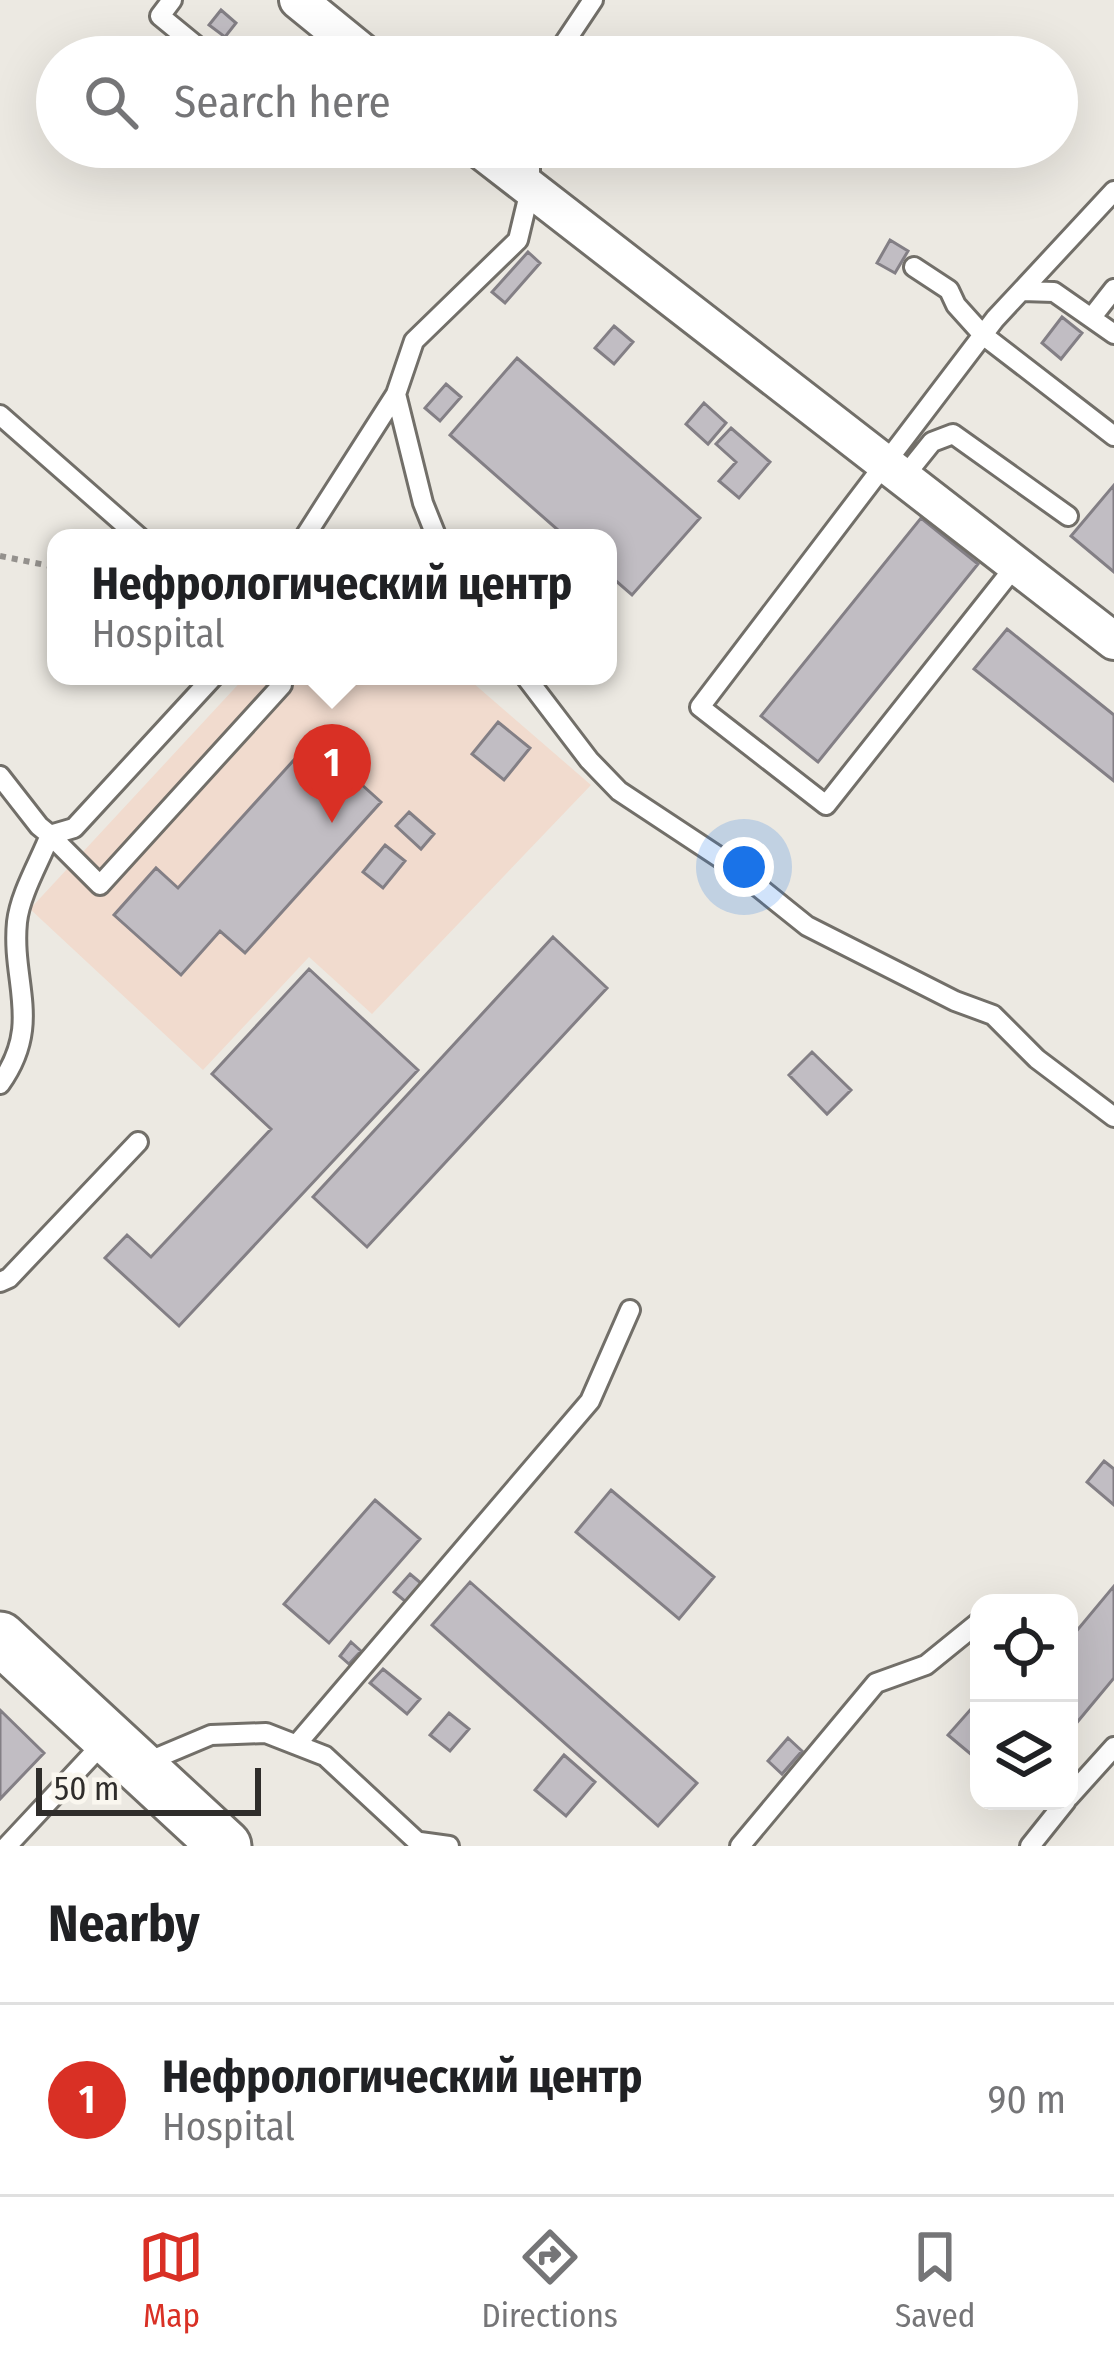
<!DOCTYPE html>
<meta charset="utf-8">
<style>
body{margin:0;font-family:"Fira Sans Condensed",sans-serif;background:#f6f6f6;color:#202124}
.controls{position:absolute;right:36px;bottom:36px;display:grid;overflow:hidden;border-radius:24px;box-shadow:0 12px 48px #0002}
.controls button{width:108px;height:108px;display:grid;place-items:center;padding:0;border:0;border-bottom:3px solid #e0e0e0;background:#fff;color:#202124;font:60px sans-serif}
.scale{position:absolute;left:36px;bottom:30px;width:225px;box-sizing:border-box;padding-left:12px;border:6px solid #2f2d2b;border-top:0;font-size:33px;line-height:42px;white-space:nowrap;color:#2f2d2b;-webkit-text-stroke:9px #faf7ef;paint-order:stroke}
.you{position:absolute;left:744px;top:867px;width:42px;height:42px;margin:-30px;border:9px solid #fff;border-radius:50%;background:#1a73e8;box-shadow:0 0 0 18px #1a73e833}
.badge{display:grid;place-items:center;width:78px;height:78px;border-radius:50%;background:#d93025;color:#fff;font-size:39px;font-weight:700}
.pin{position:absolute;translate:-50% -99px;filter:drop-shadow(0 3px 6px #0008)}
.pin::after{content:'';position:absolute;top:63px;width:42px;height:36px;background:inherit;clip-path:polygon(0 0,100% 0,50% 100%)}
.popup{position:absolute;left:47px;top:529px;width:570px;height:156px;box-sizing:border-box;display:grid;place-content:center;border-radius:24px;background:#fff;filter:drop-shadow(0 3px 9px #0005);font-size:39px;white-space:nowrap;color:#757577}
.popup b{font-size:45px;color:#202124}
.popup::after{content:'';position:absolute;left:50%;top:100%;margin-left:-24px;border:24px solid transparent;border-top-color:#fff}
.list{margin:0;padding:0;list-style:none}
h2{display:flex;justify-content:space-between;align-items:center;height:156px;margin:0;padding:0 48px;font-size:51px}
h2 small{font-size:39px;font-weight:400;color:#757577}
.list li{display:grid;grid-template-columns:78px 1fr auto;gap:36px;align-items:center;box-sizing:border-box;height:192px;padding:0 48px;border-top:3px solid #e0e0e0}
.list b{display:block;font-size:45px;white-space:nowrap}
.list p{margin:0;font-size:39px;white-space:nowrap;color:#757577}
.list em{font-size:39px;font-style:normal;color:#757577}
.icon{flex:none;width:66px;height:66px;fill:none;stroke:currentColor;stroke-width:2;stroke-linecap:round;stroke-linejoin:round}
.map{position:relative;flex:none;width:1114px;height:1846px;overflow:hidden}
.search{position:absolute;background:#fff;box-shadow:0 12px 48px #0002;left:36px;right:36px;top:36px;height:132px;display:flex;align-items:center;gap:30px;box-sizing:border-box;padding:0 42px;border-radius:66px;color:#757577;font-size:45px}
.sheet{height:348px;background:#fff}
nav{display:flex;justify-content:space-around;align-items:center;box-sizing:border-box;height:168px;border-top:3px solid #e0e0e0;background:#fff;font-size:33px;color:#757577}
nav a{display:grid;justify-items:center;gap:6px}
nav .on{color:#d93025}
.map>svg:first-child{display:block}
</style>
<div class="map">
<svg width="1114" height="1846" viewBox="0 0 1114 1846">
<rect width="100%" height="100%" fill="#ece9e2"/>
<!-- medical -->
<path fill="#f1dbce" d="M246,676H465L591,785L372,1014L309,957L203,1070L30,909Z"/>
<!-- building -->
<path fill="#c1bdc3" stroke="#837f85" stroke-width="3" d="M221,10L236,23L225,37L209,25Z
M890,240L908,251L895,273L877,263Z
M528,252L540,263L505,303L492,292Z
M1062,317L1082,333L1061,359L1042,343Z
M614,326L633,342L614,364L595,348Z
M517,358L700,518L632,595L608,574V538H567L450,435Z
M446,384L461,397L440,421L425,408Z
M704,403L726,423L708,444L686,424Z
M731,428L770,462L739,498L719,481L736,462L716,444Z
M1114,485V572L1071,536Z
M921,518L978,564L818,762L761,716Z
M1007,629L1114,715V781L974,669Z
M498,722L530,748L504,780L472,754Z
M312,740L381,802L245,953L220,931L181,975L114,915L156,868L178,888Z
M409,812L434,834L421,849L396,826Z
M385,845L405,861L383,888L363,872Z
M553,937L607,988L367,1247L313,1197Z
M309,969L418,1070L179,1326L105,1258L127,1235L151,1257L271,1129L212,1074Z
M812,1052L851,1090L827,1114L789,1075Z
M1104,1461L1114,1469V1505L1087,1482Z
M611,1490L714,1577L679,1619L576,1532Z
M375,1500L420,1539L329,1643L284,1604Z
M410,1574L422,1584L406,1602L394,1592Z
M470,1582L697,1783L658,1826L432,1625Z
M1114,1586V1678L1069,1732V1640Z
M351,1642L361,1651L349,1664L340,1656Z
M383,1669L420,1699L407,1714L370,1683Z
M971,1709L979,1716V1761L948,1735Z
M0,1710L44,1753L0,1799Z
M449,1713L469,1729L450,1751L430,1735Z
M788,1738L802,1751L782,1774L768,1761Z
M564,1755L595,1782L566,1816L535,1790Z"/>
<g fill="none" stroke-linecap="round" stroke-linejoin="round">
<!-- service casing -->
<g stroke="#726f69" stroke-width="24">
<path id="service" d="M172,0L160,16L210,57
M555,57L593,0
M914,267L949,290L956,305L983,335L1114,436
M1022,291L1054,292L1114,334
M1092,317L1114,289
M0,415L140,538
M903,478L932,442L953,434L1068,516
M304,538L396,394
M437,538L423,503L396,394L414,341L518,240L530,190V147
M1016,565L826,805L700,707L995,319L1114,191
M525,676L589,760L619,791L731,865L807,926L955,1001L993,1015L1037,1059L1114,1117
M0,776L39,826L50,835L74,828L214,676
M0,1084C43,1024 11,983 17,922C20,894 40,861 50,835L100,885L282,685
M0,1282L9,1278L138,1142
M296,1745L590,1401L630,1310
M142,1764L211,1735L266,1733L325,1756L422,1846
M1069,1797L1114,1747
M420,1842L449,1846
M7,1846L106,1740
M740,1846L876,1683L926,1665L979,1622
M1030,1846L1066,1801"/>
</g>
<!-- minor casing -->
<g stroke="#726f69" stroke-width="42">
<path id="minor" d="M298,0L368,57
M477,147L1114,641"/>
</g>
<!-- secondary casing -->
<g stroke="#726f69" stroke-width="57">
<path id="secondary" d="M0,1638L225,1846"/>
</g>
<!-- path -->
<path stroke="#94918d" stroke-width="6" stroke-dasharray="6 6" stroke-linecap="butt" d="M0,556L56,567"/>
<!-- service -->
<use href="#service" stroke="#fff" stroke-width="18"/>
<!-- minor -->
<use href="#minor" stroke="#fff" stroke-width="36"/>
<!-- secondary -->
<use href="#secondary" stroke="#fff" stroke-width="51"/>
</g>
</svg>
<div class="controls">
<button><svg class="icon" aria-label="locate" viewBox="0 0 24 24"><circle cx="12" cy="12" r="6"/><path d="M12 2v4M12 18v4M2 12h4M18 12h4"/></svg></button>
<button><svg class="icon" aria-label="layers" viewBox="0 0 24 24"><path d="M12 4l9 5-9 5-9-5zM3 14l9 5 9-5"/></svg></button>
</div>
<div class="scale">50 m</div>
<div class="you"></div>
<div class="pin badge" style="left:332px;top:823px">1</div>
<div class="popup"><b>Нефрологический центр</b>Hospital</div>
<div class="search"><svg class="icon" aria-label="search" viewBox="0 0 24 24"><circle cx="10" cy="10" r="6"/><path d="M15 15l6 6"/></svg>Search here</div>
</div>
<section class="sheet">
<h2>Nearby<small></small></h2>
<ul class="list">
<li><span class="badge">1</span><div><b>Нефрологический центр</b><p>Hospital</p></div><em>90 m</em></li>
</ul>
</section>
<nav>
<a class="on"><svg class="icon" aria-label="map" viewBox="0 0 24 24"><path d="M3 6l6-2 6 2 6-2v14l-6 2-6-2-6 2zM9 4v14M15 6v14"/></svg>Map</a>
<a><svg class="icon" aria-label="directions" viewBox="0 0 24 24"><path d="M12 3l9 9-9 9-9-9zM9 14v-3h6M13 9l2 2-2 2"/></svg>Directions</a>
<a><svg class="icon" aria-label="saved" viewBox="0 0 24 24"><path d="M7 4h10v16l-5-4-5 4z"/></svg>Saved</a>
</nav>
